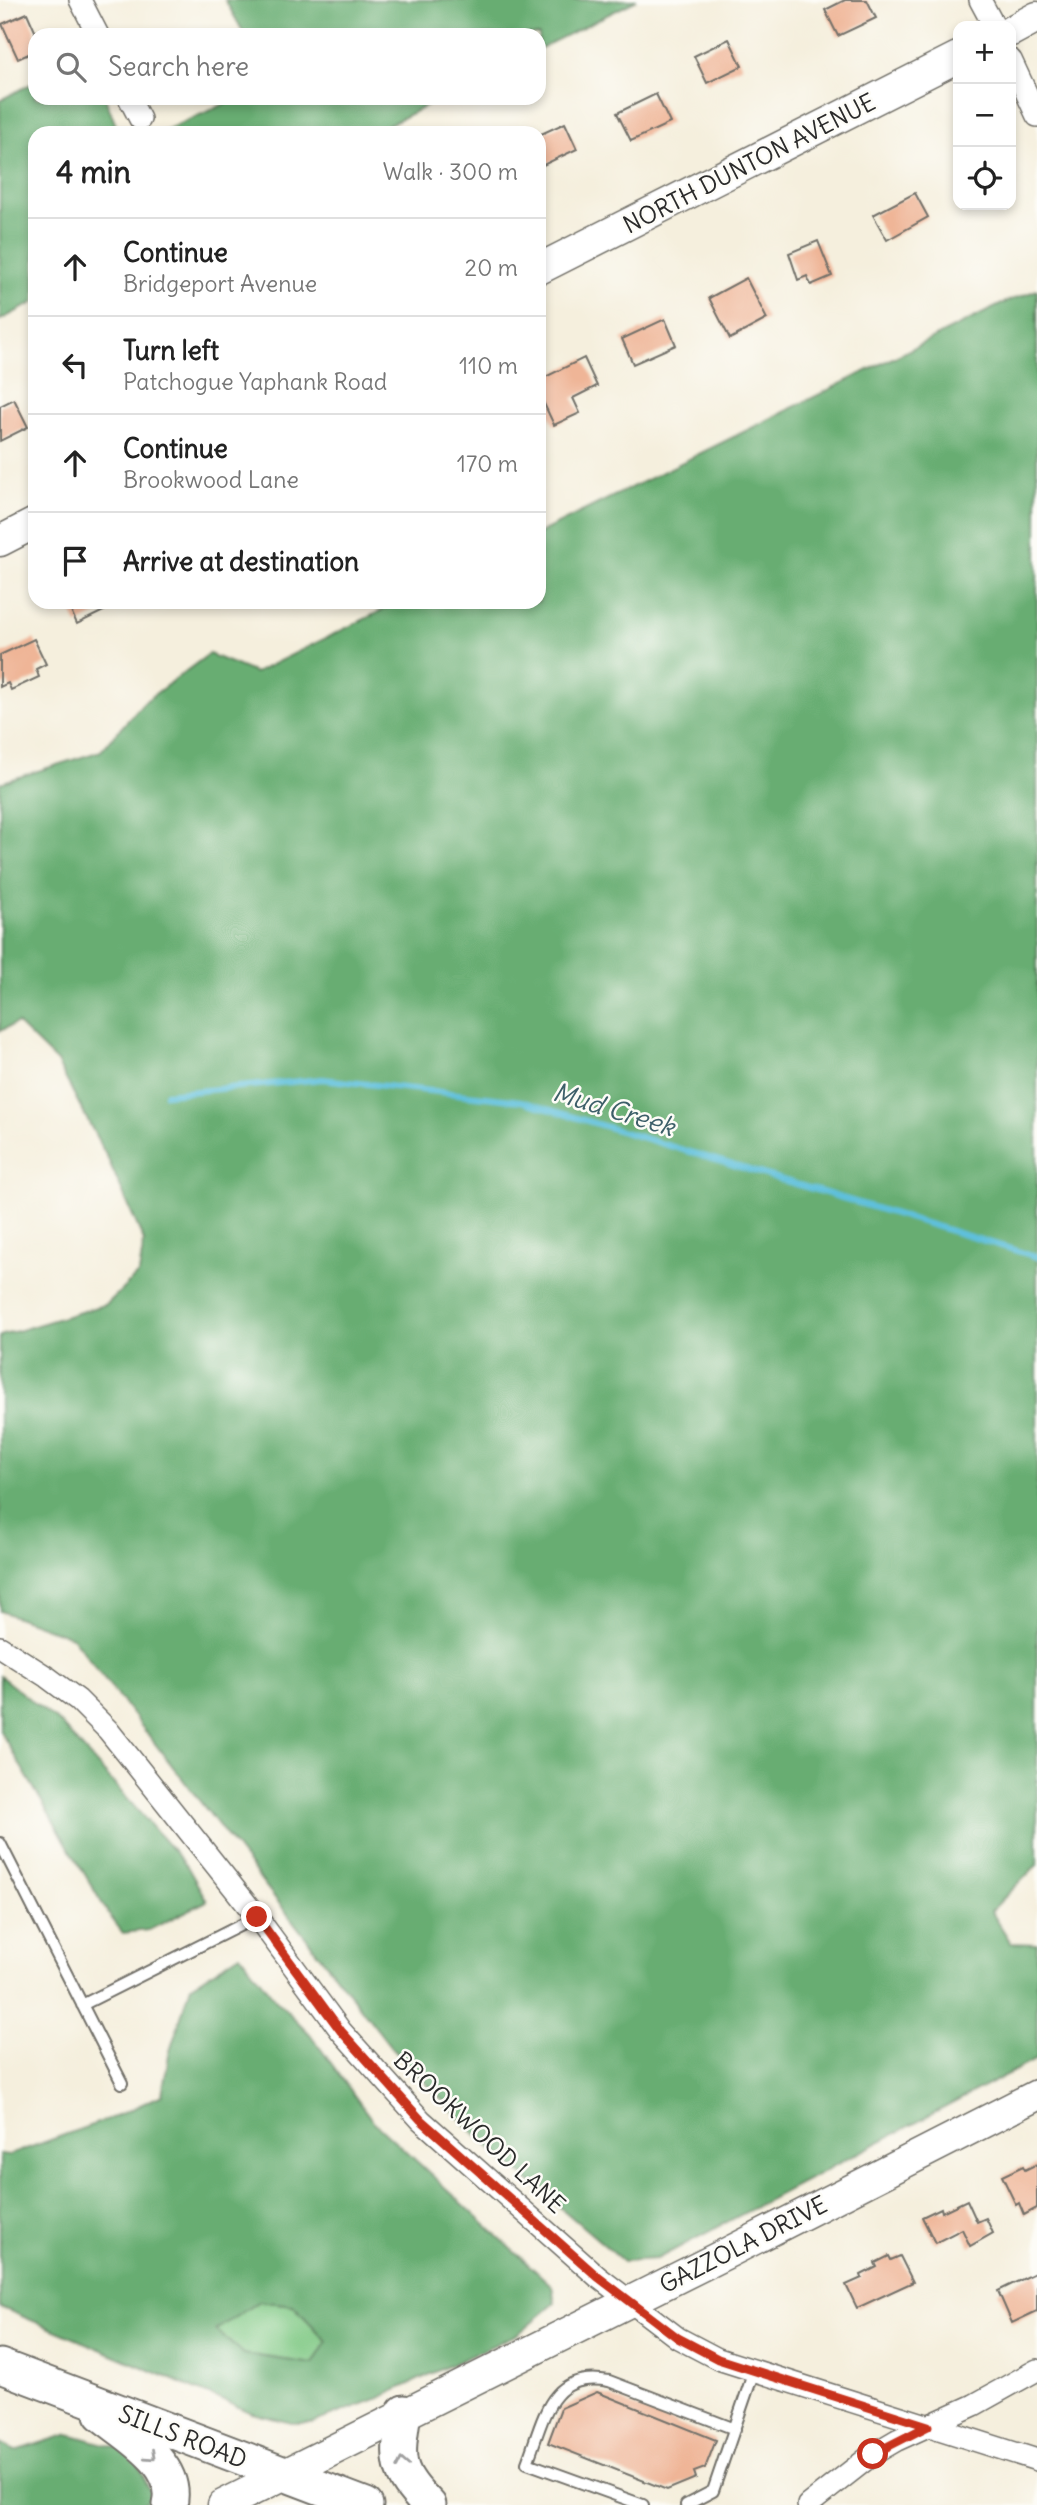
<!DOCTYPE html>
<meta charset="utf-8">
<style>
body{margin:0;font-family:Delius,sans-serif;background:#f6f6f6;color:#222}
.controls{position:absolute;right:21px;top:21px;display:grid;overflow:hidden;border-radius:14px;box-shadow:0 4px 10px #0003}
.controls button{width:63px;height:63px;display:grid;place-items:center;padding:0;border:0;border-bottom:2px solid #e0e0e0;background:#fff;color:#222;font:35px sans-serif}
.stop{position:absolute;width:21px;height:21px;margin:-16px;border:5px solid #c8321e;border-radius:50%;background:#fff}
.stop.end{background:#c8321e;border-color:#fff;box-shadow:0 2px 7px #0008}
.list{margin:0;padding:0;list-style:none}
h2{display:flex;justify-content:space-between;align-items:center;height:91px;margin:0;padding:0 28px;font-size:30px}
h2 small{font-size:23px;font-weight:400;color:#767676}
.list li{display:grid;grid-template-columns:46px 1fr auto;gap:21px;align-items:center;box-sizing:border-box;height:98px;padding:0 28px;border-top:2px solid #e0e0e0}
.list b{display:block;font-size:26px;white-space:nowrap}
.list p{margin:0;font-size:23px;white-space:nowrap;color:#767676}
.list em{font-size:23px;font-style:normal;color:#767676}
.icon{flex:none;width:38px;height:38px;fill:none;stroke:currentColor;stroke-width:2;stroke-linecap:round;stroke-linejoin:round}
.map{position:relative;flex:none;width:1037px;height:2505px;overflow:hidden}
.search{position:absolute;background:#fff;box-shadow:0 4px 10px #0003;left:28px;top:28px;width:518px;height:77px;display:flex;align-items:center;gap:18px;box-sizing:border-box;padding:0 24px;border-radius:21px;color:#767676;font-size:26px}
.panel{position:absolute;background:#fff;box-shadow:0 4px 10px #0003;left:28px;top:126px;width:518px;height:483px;border-radius:21px}
.map>svg:first-child{display:block}
</style>
<div class="map">
<svg width="1037" height="2505" viewBox="0 0 1037 2505">
<rect width="100%" height="100%" fill="#fdfcf7"/>
<filter id="ink" filterUnits="userSpaceOnUse"><feTurbulence type="fractalNoise" baseFrequency=".0143" numOctaves="2"/><feDisplacementMap in="SourceGraphic" scale="14" xChannelSelector="R" yChannelSelector="G"/><feConvolveMatrix kernelMatrix="1 2 1 2 8 2 1 2 1" color-interpolation-filters="sRGB"/></filter>
<filter id="wash" filterUnits="userSpaceOnUse"><feTurbulence type="fractalNoise" baseFrequency=".00686" numOctaves="4" result="noise"/><feDisplacementMap in="SourceGraphic" scale="28" xChannelSelector="R" yChannelSelector="G"/><feGaussianBlur stdDeviation="1.57" result="paint"/><feColorMatrix in="noise" values="0 0 0 0 0 0 0 0 0 0 0 0 0 0 0 0 0 1.4 0 .05"/><feComposite in="paint" operator="in"/></filter>
<g filter="url(#wash)">
<rect width="100%" height="100%" fill="#f5efdd"/>
<!-- green -->
<path fill="#80c985" stroke="#567a58" stroke-width="2" d="M259,2301L293,2305L327,2341L313,2364L243,2354L215,2330Z"/>
<!-- forest -->
<path fill="#68ad72" stroke="#4a6c4e" stroke-width="2" fill-rule="evenodd" d="M225,0H637L539,49V35H245Z
M35,82V98H105L119,133H35V302L0,320V100Z
M238,98H442L372,133H159Z
M1037,290V1865L991,1911L1011,1943L1037,1944V2059L657,2259L623,2261L479,2138L391,2047L72,1637L0,1611V1336L107,1304L139,1273L144,1241L108,1159L57,1062L17,1023L0,1031V783L101,751L143,703L209,654L255,673L399,602H539V533L1006,302Z
M0,1676L60,1723L187,1866L207,1901L149,1930L123,1933L109,1915L0,1731Z
M240,1954L275,1999L310,2034L372,2120L552,2286L555,2303L518,2334L379,2398L312,2423H291L252,2413L0,2307V2154L9,2155L114,2117L162,2095L169,2054L191,1986ZM259,2301L293,2305L327,2341L313,2364L243,2354L216,2330Z
M69,2434L133,2452L153,2498L140,2505H0V2443L15,2451Z"/>
<g fill="none" stroke-linecap="round" stroke-linejoin="round">
<!-- stream -->
<path stroke="#5ec0dc" stroke-width="6" d="M166,1094L322,1079L521,1101L1037,1257"/>
</g>
<g id="blocks">
<!-- building -->
<path fill="#efb597" d="M845,0H867L876,18L838,36L825,10Z
M27,13L35,31V51L18,59L2,24Z
M729,39L742,66L707,83L694,56Z
M656,94L670,123L631,141L617,113Z
M565,123L577,149L539,167V135Z
M915,193L928,217L887,240L873,215Z
M818,241L832,276L811,285L807,276L798,280L789,253Z
M746,278L767,319L730,339L709,298Z
M665,319L676,345L633,364L622,339Z
M584,358L597,386L573,398L580,413L554,425L539,393V380Z
M14,399L28,427L0,441V406Z
M67,602H122L77,624Z
M34,639L46,664L36,669L39,677L11,690L8,683L0,687V655Z
M1037,2164V2208L1024,2215L1019,2203L1016,2205L1002,2176L1023,2166L1025,2170Z
M967,2200L977,2222L986,2218L993,2233L970,2246L962,2229L935,2243L922,2217L941,2208L942,2212Z
M889,2256L891,2260L900,2256L913,2282L857,2308L846,2285L862,2278L861,2275L877,2267L875,2263Z
M1037,2272V2311L1012,2323L998,2291Z
M597,2392L716,2440L705,2468L694,2472L696,2478L667,2490L548,2443L561,2408Z"/>
</g>
</g>
<g filter="url(#ink)">
<use href="#blocks" fill-opacity="0" stroke="#727069" stroke-width="2"/>
<g fill="none" stroke-linecap="round" stroke-linejoin="round">
<!-- lane casing -->
<g stroke="#727069" stroke-width="14">
<path id="lane" d="M0,1843L122,2083
M82,2005L257,1917
M643,2505L527,2463C544,2419 549,2370 609,2381L735,2429
M686,2505L713,2491L754,2371"/>
</g>
<!-- street casing -->
<g stroke="#727069" stroke-width="24">
<path id="street" d="M80,0L98,35
M980,0L994,26
M1011,60L1037,116
M129,98L140,119
M0,1647L47,1677L78,1700L108,1730L257,1917L341,2031L421,2120L598,2277L678,2338L718,2359L1037,2460
M808,2505L873,2454L897,2440L974,2405L1037,2370"/>
</g>
<!-- secondary casing -->
<g stroke="#727069" stroke-width="33">
<path id="secondary" d="M1011,31L1037,17
M539,269L958,57
M0,541L35,523
M223,2505L729,2252L1037,2095"/>
</g>
<!-- primary casing -->
<g stroke="#727069" stroke-width="37">
<path id="primary" d="M0,2366L366,2505
M404,2412C397,2459 394,2471 429,2505
M101,2414C128,2436 180,2464 170,2505"/>
</g>
<!-- lane -->
<use href="#lane" stroke="#fff" stroke-width="10"/>
<!-- street -->
<use href="#street" stroke="#fff" stroke-width="21"/>
<!-- secondary -->
<use href="#secondary" stroke="#fff" stroke-width="30"/>
<!-- primary -->
<use href="#primary" stroke="#fff" stroke-width="33"/>
</g>
<!-- one-way arrows -->
<defs><path id="oneway-chevron" d="M-2-3.5L2.5 0L-2 3.5" fill="none" stroke-width="1.6" stroke-linecap="round" stroke-linejoin="round" transform="scale(1.75)"/></defs>
<g stroke="#a0a0a0">
<use href="#oneway-chevron" transform="translate(151 2456) rotate(42)"/>
<use href="#oneway-chevron" transform="translate(402 2463) rotate(-101)"/>
</g>
</g>
<g fill="none" stroke-linecap="round" stroke-linejoin="round" filter="url(#ink)">
<!-- route -->
<path stroke="#c8321e" stroke-width="9" d="M257,1917L341,2031L421,2120L598,2277L678,2338L718,2359L928,2426L873,2454"/>
</g>
<g text-anchor="middle" dominant-baseline="central" stroke-width="5" stroke-linejoin="round" paint-order="stroke">
<!-- street labels -->
<g font-size="24" fill="#2b2b2b" stroke="#fdfcf7">
<text transform="translate(749 163) rotate(-27)">NORTH DUNTON AVENUE</text>
<text transform="translate(480 2132) rotate(43)">BROOKWOOD LANE</text>
<text transform="translate(743 2244) rotate(-27)">GAZZOLA DRIVE</text>
<text transform="translate(183 2436) rotate(21)">SILLS ROAD</text>
</g>
<!-- water labels -->
<g font-size="26" font-style="italic" fill="#3d5f69" stroke="#fdfcf7">
<text transform="translate(614 1109) rotate(17)">Mud Creek</text>
</g>
</g>
</svg>
<div class="controls">
<button>+</button>
<button>−</button>
<button><svg class="icon" aria-label="locate" viewBox="0 0 24 24"><circle cx="12" cy="12" r="6"/><path d="M12 2v4M12 18v4M2 12h4M18 12h4"/></svg></button>
</div>
<div class="stop" style="left:873px;top:2454px"></div>
<div class="stop end" style="left:257px;top:1917px"></div>
<div class="search"><svg class="icon" aria-label="search" viewBox="0 0 24 24"><circle cx="10" cy="10" r="6"/><path d="M15 15l6 6"/></svg>Search here</div>
<section class="panel">
<h2>4 min<small>Walk · 300 m</small></h2>
<ul class="list">
<li><svg class="icon" aria-label="ahead" viewBox="0 0 24 24"><path d="M12 20V5M6 11l6-6 6 6"/></svg><div><b>Continue</b><p>Bridgeport Avenue</p></div><em>20 m</em></li>
<li><svg class="icon" aria-label="left" viewBox="0 0 24 24"><path d="M17 20v-9H6M10 6l-5 5 5 5"/></svg><div><b>Turn left</b><p>Patchogue Yaphank Road</p></div><em>110 m</em></li>
<li><svg class="icon" aria-label="ahead" viewBox="0 0 24 24"><path d="M12 20V5M6 11l6-6 6 6"/></svg><div><b>Continue</b><p>Brookwood Lane</p></div><em>170 m</em></li>
<li><svg class="icon" aria-label="arrive" viewBox="0 0 24 24"><path d="M6 21V4h12l-3 4 3 4H6"/></svg><div><b>Arrive at destination</b></div></li>
</ul>
</section>
</div>
